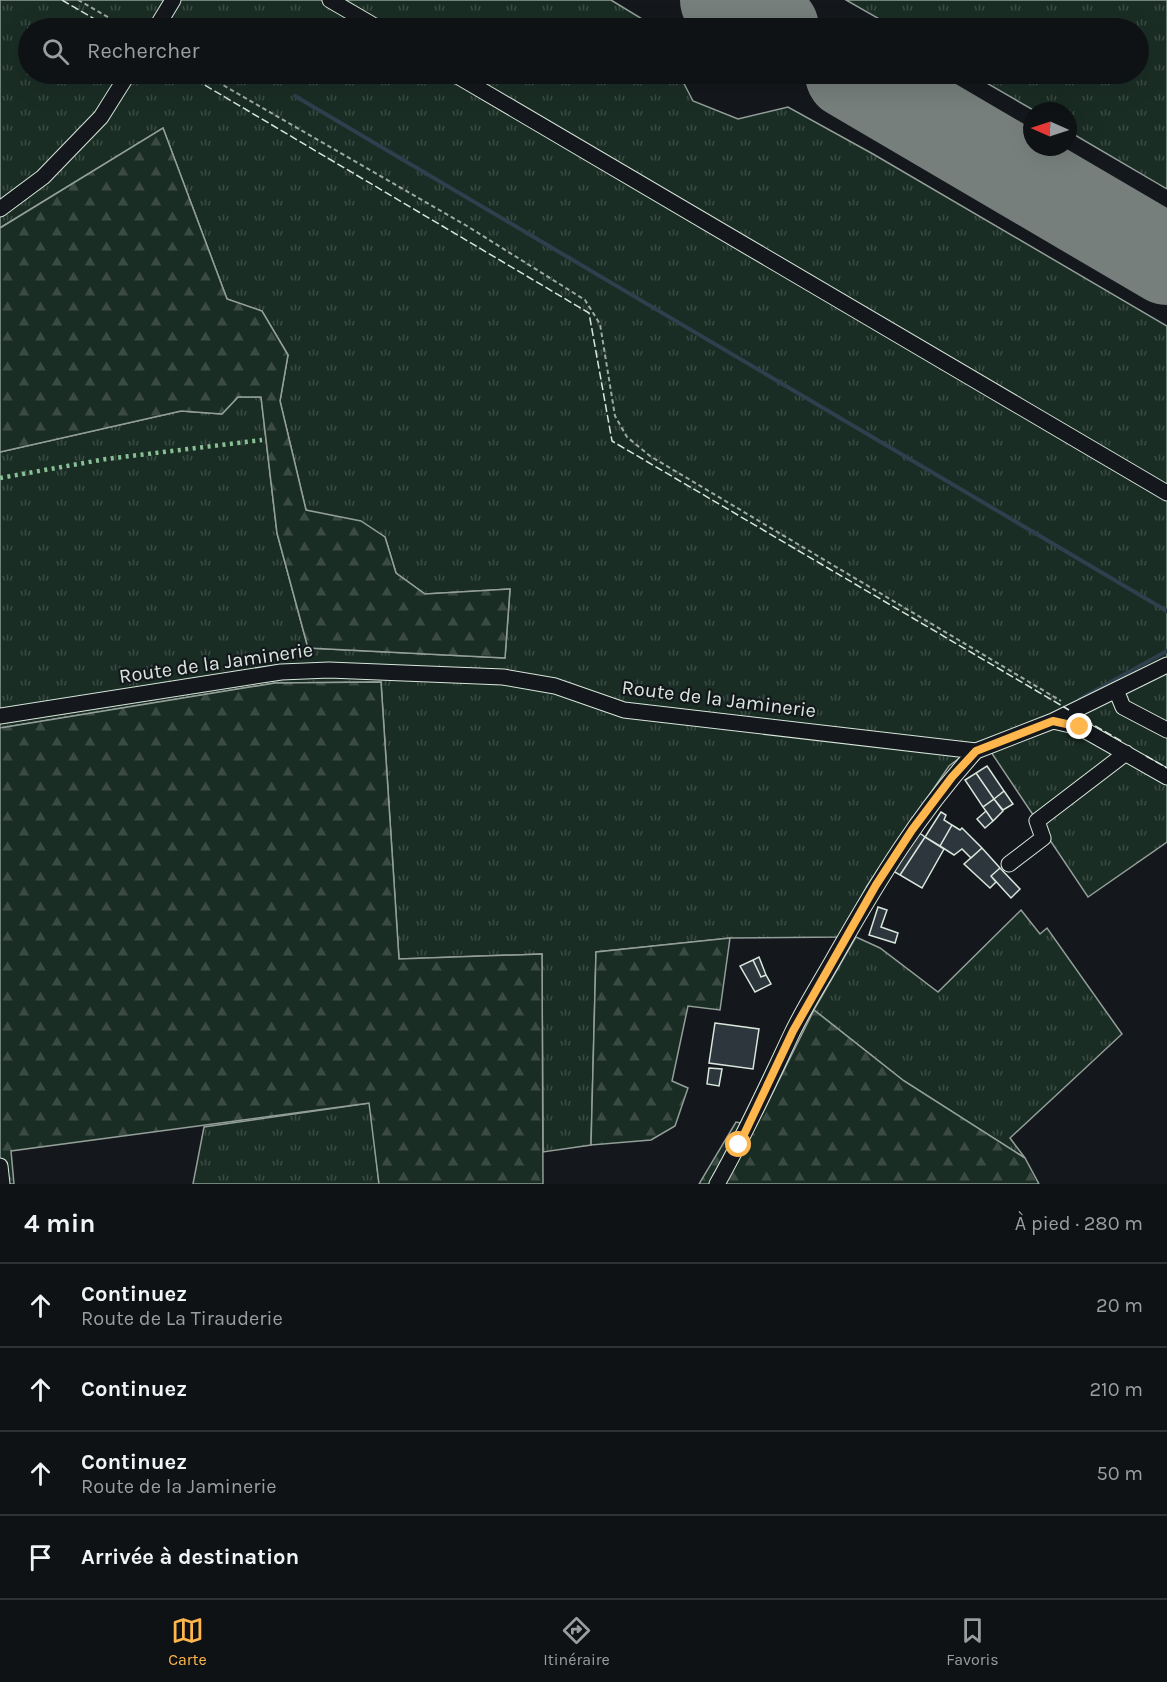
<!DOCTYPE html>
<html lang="fr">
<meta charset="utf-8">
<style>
body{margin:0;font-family:Karla,sans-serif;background:#181b1e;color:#f1f3f6}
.compass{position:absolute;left:1023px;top:102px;width:54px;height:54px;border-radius:50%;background:#0f1215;box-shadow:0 6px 24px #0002;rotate:273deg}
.stop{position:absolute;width:18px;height:18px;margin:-14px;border:4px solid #ffb74d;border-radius:50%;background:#fff}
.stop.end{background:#ffb74d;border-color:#fff;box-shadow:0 2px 6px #0008}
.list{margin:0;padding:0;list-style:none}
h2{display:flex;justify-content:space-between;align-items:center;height:78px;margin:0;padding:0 24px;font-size:26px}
h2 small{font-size:20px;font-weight:400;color:#9b9ea0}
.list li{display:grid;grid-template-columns:39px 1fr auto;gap:18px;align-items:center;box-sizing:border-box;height:84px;padding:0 24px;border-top:2px solid #2f3234}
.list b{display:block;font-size:22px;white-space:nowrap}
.list p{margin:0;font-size:20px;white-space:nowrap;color:#9b9ea0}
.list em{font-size:20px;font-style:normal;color:#9b9ea0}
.icon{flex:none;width:33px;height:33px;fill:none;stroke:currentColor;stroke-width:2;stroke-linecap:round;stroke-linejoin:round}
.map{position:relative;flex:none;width:1167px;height:1184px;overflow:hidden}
.search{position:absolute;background:#0f1215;box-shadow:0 6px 24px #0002;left:18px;right:18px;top:18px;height:66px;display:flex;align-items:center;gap:15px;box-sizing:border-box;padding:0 21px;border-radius:33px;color:#9b9ea0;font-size:22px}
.sheet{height:414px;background:#0f1215}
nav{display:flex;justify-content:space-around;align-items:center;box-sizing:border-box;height:84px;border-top:2px solid #2f3234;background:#0f1215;font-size:16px;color:#9b9ea0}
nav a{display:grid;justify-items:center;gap:3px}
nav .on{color:#ffb74d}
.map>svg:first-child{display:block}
</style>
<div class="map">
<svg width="1167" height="1184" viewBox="0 0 1167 1184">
<defs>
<pattern id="grass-tufts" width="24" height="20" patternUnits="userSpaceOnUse" patternTransform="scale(1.5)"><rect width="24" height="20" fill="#1a2d24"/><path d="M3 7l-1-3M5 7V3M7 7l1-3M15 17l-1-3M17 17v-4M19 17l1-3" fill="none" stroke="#3b4b43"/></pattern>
<pattern id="forest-firs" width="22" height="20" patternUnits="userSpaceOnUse" patternTransform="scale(1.5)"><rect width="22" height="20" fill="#1a2d24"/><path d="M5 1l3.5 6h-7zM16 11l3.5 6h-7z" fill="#3b4b43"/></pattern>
</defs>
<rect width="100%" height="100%" fill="#14181c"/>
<!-- grass -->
<path fill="url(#grass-tufts)" stroke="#939e99" stroke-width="1.5" d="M0,0H611L657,28H28V74H679L693,101L738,119L788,107L873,154L1167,326V842L1088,897L983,740L949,766L867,886L840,937L730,938L596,952L591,1145L543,1152L542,954L399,959L381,682L275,683L0,728V452L181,411L222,414L238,397H261L277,533L308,648L505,658L510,589L425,594L396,573L385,537L306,510L280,401L288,355L262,311L227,299L163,128L0,228Z
M846,0H1167V189L1068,131V111H1035L971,74H1138V28H895Z
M1021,910L1040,934L1047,928L1122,1034L1010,1138L1025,1158L904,1081L814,1010L856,937L880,948L938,992Z
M370,1103L379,1184H193L204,1127Z"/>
<!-- forest -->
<path fill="url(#forest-firs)" stroke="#939e99" stroke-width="1.5" d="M163,128L227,299L262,311L288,355L280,401L306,510L361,521L385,537L396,573L425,594L510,589L505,658L308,648L277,533L261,397H238L222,414L181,411L0,452V228Z
M381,682L399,959L542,954L543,1184H379L369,1103L11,1151L14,1184H0V728L275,683Z
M730,938L720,1010L688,1006L672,1081L688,1088L675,1126L651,1140L591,1145L596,952Z
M814,1010L904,1081L1025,1158L1039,1184H699L736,1122L756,1126Z"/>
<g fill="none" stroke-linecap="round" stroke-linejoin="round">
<!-- stream -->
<path stroke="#2f3f4d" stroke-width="4" d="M295,96L1167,611
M1080,699L1167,651"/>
<!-- runway -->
<path stroke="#767f7c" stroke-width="90" d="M725,0L774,28
M850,74L1167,260"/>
</g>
<!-- building -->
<path fill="#2c363c" stroke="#d8e6dc" stroke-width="1.5" d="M987,766L1004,791L994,799L976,773Z
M976,773L994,799L983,807L965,780Z
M1004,791L1013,804L1003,810L994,799Z
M994,799L1003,811L993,821L983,807Z
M986,811L993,821L985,828L977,819Z
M941,812L946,815L944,820L952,825L940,846L925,837Z
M952,825L960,830L962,828L982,848L971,858L962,849L954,855L940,846Z
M918,832L925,837L900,875L893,871Z
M925,837L944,849L922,888L900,875Z
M982,848L1000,868L991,876L996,882L990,888L964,864Z
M1000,868L1020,889L1011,898L991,876Z
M878,907L887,910L881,927L898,933L895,943L869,935Z
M759,957L766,975L761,977L753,960Z
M753,960L761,977L766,975L771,984L755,992L740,966Z
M715,1023L759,1029L753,1069L709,1063Z
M709,1068L722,1069L719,1086L707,1084Z"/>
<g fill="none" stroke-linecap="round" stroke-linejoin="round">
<!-- minor casing -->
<g stroke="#d8e6dc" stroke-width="17">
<path id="minor" d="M330,0L378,28
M156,28L173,0
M454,74L1167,493
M0,209L43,177L101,117L128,74
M1167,665L1116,690L1123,707L1167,730
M0,716L281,672L329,670L503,677L555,686L624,710L976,751L1053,721L1079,727L1167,777
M1053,721L1116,690
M1009,864L1043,838L1037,821L1126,753
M0,1166L2,1184
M717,1184C745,1135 768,1084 792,1033C805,1006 822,980 837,953C878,881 920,812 976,751"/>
</g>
<!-- path -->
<path stroke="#9da8a2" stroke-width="2" stroke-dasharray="4.5 3" stroke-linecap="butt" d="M78,0L127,28
M204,74L467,226L585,300L600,324L615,416L627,437L650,456L1061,701"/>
<!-- minor -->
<use href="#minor" stroke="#14181c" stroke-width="15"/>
<!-- hedge -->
<path stroke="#8ac095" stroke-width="4.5" stroke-dasharray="3 4.5" stroke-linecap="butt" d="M0,478L106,459L262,440"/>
<!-- fence -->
<path stroke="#d8e6dc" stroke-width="1.5" stroke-dasharray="8 3" stroke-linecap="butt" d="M62,0L110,28
M186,74L589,313L612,441L1069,710
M1076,715L1123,742
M1146,756L1167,768"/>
</g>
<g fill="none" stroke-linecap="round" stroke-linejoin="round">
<!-- route -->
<path stroke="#ffb74d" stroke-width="8" d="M739,1145L793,1031L876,885L912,830L952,777L976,751L1053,721L1080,727"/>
</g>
<g text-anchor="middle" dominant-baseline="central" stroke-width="4.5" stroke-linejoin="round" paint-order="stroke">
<!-- street labels -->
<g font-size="20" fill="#d8e6dc" stroke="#14181c">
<text transform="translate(216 663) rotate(-8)">Route de la Jaminerie</text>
<text transform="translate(719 699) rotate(7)">Route de la Jaminerie</text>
</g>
</g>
</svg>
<svg class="compass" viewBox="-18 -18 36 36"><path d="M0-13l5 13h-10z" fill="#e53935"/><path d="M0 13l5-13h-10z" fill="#9b9ea0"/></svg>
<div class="stop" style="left:739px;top:1145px"></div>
<div class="stop end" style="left:1080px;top:727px"></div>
<div class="search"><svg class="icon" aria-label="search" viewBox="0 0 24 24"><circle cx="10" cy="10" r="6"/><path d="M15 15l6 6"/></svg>Rechercher</div>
</div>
<section class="sheet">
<h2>4 min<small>À pied · 280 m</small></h2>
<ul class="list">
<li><svg class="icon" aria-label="ahead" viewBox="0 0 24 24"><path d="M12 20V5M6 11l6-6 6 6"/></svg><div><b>Continuez</b><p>Route de La Tirauderie</p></div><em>20 m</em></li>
<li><svg class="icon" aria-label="ahead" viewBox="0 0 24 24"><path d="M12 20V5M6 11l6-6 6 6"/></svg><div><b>Continuez</b></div><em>210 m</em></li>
<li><svg class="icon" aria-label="ahead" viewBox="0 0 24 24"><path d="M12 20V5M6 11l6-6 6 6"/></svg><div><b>Continuez</b><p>Route de la Jaminerie</p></div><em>50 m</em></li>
<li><svg class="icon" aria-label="arrive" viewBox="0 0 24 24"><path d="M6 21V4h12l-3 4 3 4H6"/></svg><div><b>Arrivée à destination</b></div></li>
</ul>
</section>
<nav>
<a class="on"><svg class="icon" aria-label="map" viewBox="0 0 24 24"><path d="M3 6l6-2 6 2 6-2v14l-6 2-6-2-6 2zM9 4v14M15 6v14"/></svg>Carte</a>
<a><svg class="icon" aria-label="directions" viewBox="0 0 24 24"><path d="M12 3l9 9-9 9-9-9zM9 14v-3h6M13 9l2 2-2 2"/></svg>Itinéraire</a>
<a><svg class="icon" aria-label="saved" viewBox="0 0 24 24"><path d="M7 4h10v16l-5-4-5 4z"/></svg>Favoris</a>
</nav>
